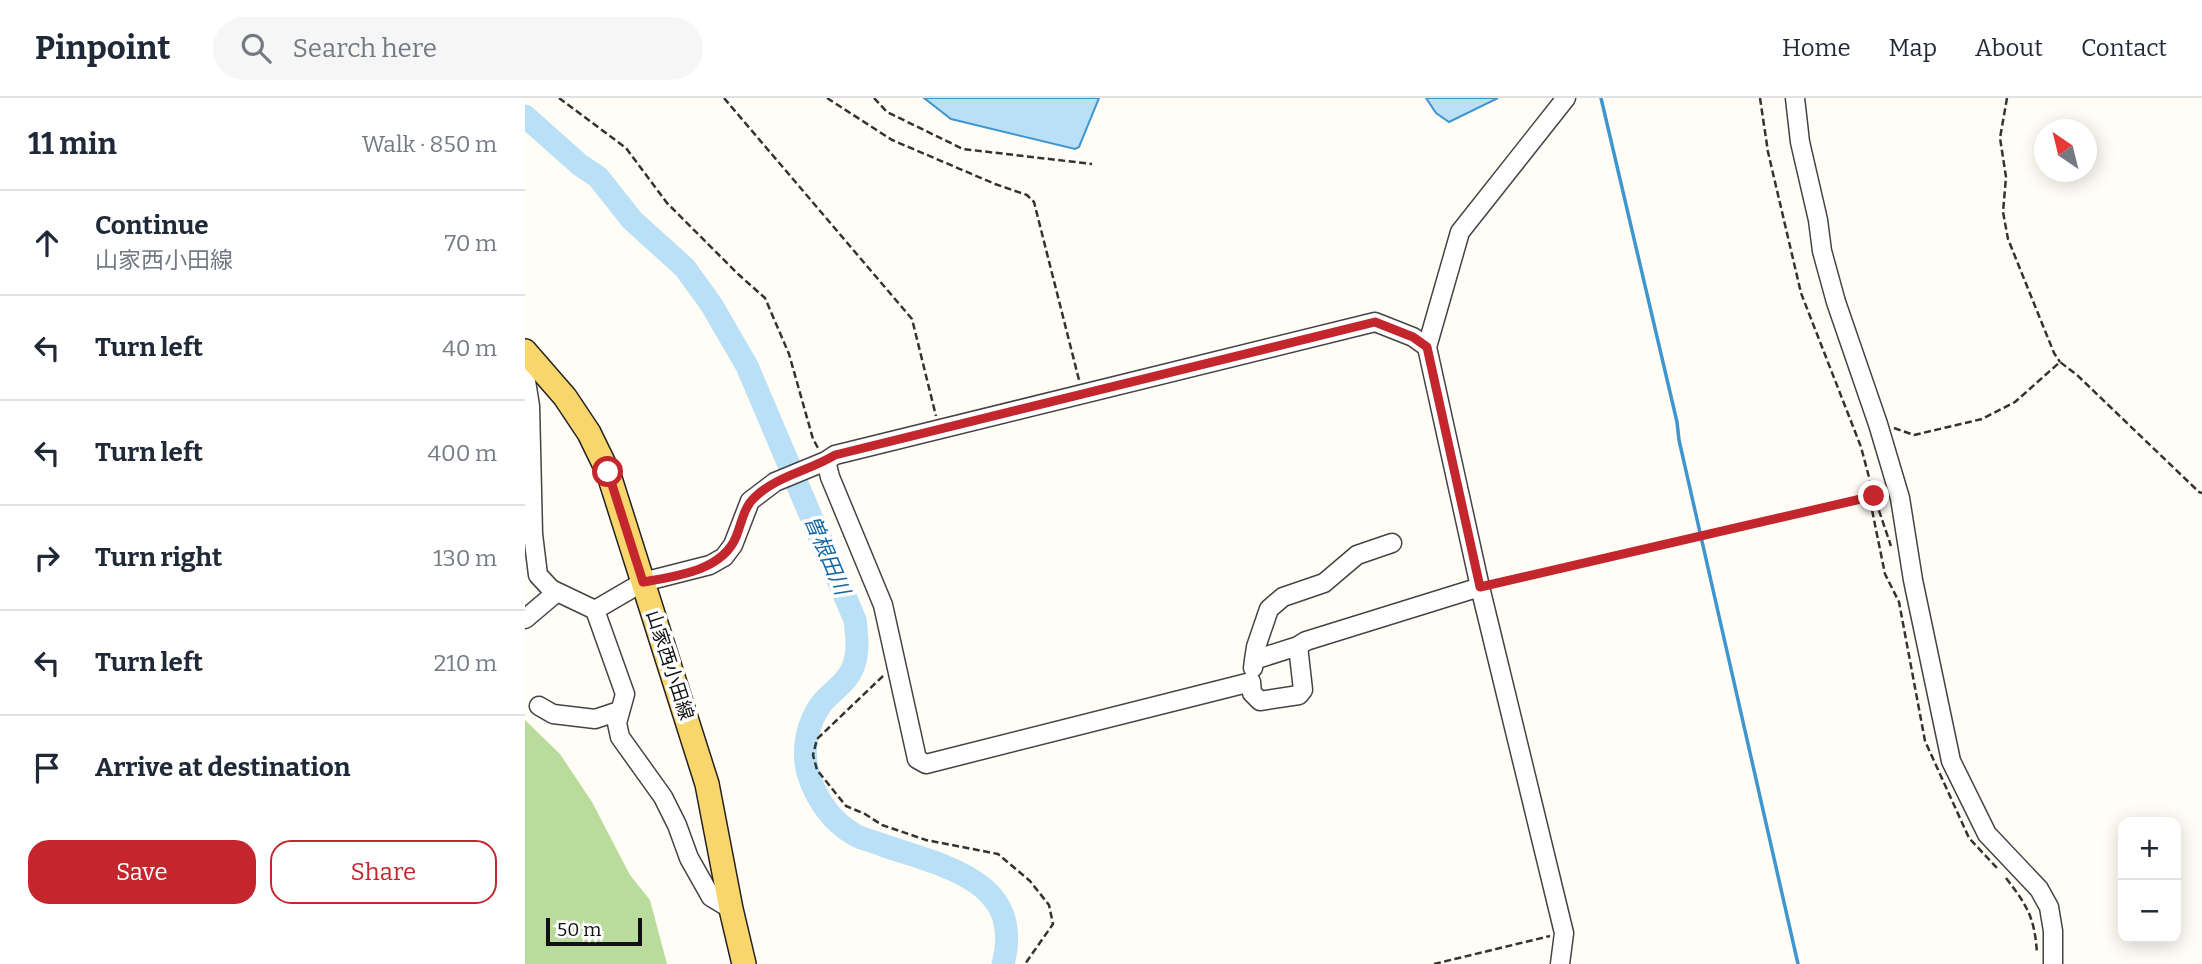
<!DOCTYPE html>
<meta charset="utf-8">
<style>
body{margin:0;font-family:Bitter,"Noto Sans JP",serif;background:#f6f6f7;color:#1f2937}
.controls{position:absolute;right:21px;bottom:21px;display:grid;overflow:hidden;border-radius:14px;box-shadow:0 4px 18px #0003}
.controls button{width:63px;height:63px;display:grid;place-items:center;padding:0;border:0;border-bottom:2px solid #e0e1e3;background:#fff;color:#1f2937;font:35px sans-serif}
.compass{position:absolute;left:1509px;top:21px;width:63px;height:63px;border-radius:50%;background:#fff;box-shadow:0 4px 18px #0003;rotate:325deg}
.scale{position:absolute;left:21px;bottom:18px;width:96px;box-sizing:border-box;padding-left:7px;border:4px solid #111;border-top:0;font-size:19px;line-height:24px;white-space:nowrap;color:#111;-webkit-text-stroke:5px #fff;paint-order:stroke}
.stop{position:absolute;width:21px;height:21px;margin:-16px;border:5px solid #c4262e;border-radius:50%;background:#fff}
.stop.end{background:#c4262e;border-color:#fff;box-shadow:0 2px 7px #0008}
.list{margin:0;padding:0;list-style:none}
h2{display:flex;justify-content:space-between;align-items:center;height:91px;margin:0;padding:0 28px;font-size:30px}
h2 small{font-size:23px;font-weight:400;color:#747a83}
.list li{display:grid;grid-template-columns:46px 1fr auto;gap:21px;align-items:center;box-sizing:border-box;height:105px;padding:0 28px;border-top:2px solid #e0e1e3}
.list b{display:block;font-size:26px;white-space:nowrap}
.list p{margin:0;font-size:23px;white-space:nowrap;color:#747a83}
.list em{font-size:23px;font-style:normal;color:#747a83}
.actions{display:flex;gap:14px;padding:21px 28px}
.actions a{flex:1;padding:16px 0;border:2px solid #c4262e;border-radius:21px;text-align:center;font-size:24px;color:#c4262e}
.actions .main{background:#c4262e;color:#fff}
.icon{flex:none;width:38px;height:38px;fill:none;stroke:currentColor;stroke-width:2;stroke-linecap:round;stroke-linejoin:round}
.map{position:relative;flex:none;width:1677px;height:866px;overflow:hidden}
header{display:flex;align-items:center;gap:42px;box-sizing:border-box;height:98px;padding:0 35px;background:#fff;border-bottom:2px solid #e0e1e3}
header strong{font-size:33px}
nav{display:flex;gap:38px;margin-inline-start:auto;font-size:24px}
.search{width:490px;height:63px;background:#f6f6f7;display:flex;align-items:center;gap:18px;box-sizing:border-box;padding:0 24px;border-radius:38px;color:#747a83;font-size:26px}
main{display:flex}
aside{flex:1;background:#fff}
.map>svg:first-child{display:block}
</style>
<header>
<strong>Pinpoint</strong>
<div class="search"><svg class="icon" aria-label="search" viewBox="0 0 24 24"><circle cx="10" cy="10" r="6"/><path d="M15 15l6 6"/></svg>Search here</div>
<nav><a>Home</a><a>Map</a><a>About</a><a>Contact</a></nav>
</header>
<main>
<aside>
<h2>11 min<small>Walk · 850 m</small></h2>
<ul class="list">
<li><svg class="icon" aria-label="ahead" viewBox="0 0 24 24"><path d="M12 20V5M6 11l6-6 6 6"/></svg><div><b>Continue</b><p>山家西小田線</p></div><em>70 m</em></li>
<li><svg class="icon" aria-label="left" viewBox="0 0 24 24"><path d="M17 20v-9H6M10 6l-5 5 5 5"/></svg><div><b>Turn left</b></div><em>40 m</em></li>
<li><svg class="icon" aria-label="left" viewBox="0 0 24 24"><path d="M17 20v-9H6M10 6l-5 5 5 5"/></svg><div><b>Turn left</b></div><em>400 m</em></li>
<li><svg class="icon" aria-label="right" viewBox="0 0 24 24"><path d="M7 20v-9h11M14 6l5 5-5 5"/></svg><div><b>Turn right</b></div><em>130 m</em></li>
<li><svg class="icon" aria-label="left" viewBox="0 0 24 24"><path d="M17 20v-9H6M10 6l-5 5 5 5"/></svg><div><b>Turn left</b></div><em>210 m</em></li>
<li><svg class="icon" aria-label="arrive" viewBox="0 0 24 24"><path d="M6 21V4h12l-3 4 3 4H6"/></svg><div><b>Arrive at destination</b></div></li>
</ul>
<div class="actions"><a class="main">Save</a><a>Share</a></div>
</aside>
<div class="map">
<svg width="1677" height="866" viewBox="0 0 1677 866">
<rect width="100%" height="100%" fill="#fffdf5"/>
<!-- forest -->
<path fill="#b9dc9c" d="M0,622L35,656L67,704L105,777L125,802L142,866H0Z"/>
<!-- water -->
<path fill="#b9e0f7" stroke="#3f96cf" stroke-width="2" d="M399,0H574L554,49L550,51L426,21Z
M901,0H973L924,24L911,15Z"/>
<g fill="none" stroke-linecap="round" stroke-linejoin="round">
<!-- stream -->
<path stroke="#3f96cf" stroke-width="3.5" d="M1076,0L1152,324L1154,342L1273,866"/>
<!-- river -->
<path stroke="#b9e0f7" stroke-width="23" d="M0,18L55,67L73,79L107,122L160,170L186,206L222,268L330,522C332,538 334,554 328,569C322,585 307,593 297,605C282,625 277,651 283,675C291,701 307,724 330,737C339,742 351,744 360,748C419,768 500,783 478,866"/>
<!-- minor casing -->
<g stroke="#444" stroke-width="21">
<path id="minor" d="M1270,0L1275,44L1293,122L1297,153L1311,204L1353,326L1375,400L1388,482L1426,663L1462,736L1514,791L1524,809L1528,833V866
M902,249L888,239L850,224L310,357L301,363L305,379L358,507L392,661L401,666L726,584L727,595L735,603L774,597L778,592L773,548L781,543L955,489
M0,277L5,308L8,436L13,477L26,491L70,512L100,596L92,625L95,639L138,699L152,727L164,760L186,799L206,811
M70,512L118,484L185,467L199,459L208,447L225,403L250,384L301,363
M0,521L32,494
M729,562L731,549L744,511L758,499L799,485L832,457L867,445
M728,570L729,562L773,548
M14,608L28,616L70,621L94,613
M1035,866L1039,835L955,489L902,249L935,134L1041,0"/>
</g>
<!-- major casing -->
<g stroke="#222" stroke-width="26">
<path id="major" d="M0,253L40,299L64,335L83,374L182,686L206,811L219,866"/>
</g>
<!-- path -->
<path stroke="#333" stroke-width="2.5" stroke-dasharray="7 3.5" stroke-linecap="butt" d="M34,0L101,50L142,105L213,176L240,200L264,256L288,341L293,350
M199,0L387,221L411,318
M302,0L367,42L470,86L502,97L509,104L554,282
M349,0L362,14L438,51L567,66
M1235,0L1243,54L1276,195L1336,349L1349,398L1366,448
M1482,0L1475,40L1481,79L1478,114L1483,141L1529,255L1535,264
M1369,330L1389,337L1457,321L1490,304L1535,264L1552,277L1674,394L1677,395
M1348,402L1347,412L1360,476L1374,504L1400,643L1444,740L1472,770
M968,486L1347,399
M358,578L292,641L288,657L292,672L321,708L340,716L357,727L401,742L473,756L505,783L524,807L528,826L500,866
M1481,780C1502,807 1510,820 1512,856
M909,866L1025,838"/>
<!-- minor -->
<use href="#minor" stroke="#fff" stroke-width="18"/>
<!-- major -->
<use href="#major" stroke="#f9d66b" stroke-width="23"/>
</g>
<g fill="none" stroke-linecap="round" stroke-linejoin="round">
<!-- route -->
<path stroke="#c4262e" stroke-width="9" d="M83,374L118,484C151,478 197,473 211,439C216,427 219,409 229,400C251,378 284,373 310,357L850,224L888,239L902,249L955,489L1349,398"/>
</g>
<g text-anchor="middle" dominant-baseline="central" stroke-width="7" stroke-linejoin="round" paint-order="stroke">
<!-- street labels -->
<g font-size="19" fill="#111" stroke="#fff">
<text transform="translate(145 567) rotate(72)">山家西小田線</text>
</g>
<!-- water labels -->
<g font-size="21" font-style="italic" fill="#1768a6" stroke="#fff">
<text transform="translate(302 457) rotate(67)">曽根田川</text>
</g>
</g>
</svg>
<div class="controls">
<button>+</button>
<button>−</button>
</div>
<svg class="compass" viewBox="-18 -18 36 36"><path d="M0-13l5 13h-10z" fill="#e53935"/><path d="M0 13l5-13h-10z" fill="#747a83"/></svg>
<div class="scale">50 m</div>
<div class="stop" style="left:83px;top:374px"></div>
<div class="stop end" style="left:1349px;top:398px"></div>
</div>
</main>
